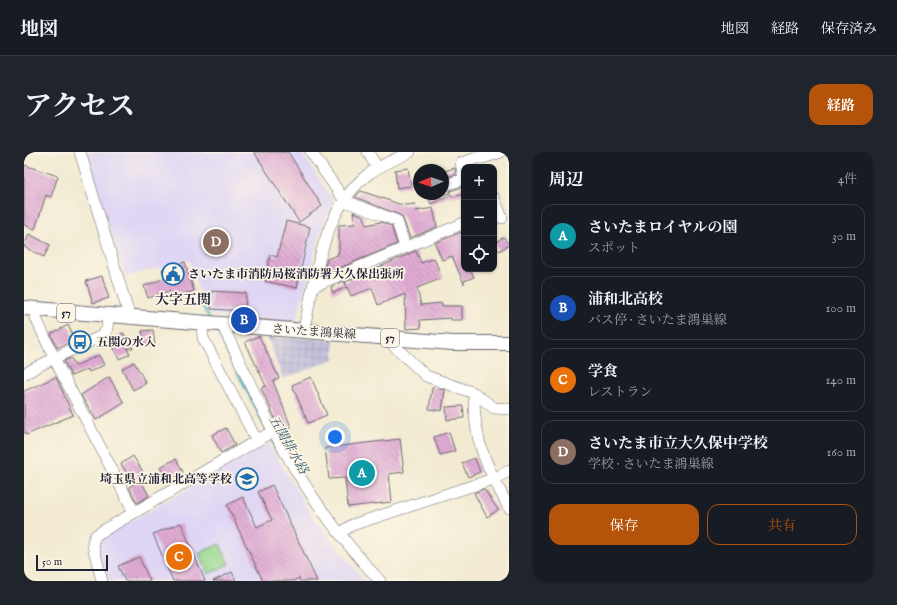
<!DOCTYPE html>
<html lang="ja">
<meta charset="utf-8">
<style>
body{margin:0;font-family:"IM FELL English","Noto Serif JP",serif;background:#20242c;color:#f1f3f6}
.controls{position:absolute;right:12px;top:12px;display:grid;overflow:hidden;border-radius:8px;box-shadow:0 1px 3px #0004}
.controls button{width:36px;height:36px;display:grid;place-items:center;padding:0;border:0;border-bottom:1px solid #363941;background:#171b24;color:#f1f3f6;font:20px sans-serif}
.compass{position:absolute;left:389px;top:12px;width:36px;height:36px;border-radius:50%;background:#171b24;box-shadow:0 1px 3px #0004;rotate:268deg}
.scale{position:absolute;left:12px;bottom:10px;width:72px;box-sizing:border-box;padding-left:4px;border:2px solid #22223b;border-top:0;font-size:11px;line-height:14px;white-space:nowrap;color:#22223b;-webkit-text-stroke:3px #fcf5e5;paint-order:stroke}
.you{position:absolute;left:311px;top:285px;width:14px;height:14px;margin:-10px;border:3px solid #fff;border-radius:50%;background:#1a73e8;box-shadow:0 0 0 6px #1a73e833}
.badge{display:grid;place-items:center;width:26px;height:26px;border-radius:50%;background:#b45309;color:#fff;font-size:13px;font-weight:700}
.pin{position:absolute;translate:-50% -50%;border:2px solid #fff;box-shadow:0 1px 4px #0006}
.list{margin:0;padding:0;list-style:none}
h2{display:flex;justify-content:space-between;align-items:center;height:52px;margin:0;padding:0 16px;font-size:17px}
h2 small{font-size:13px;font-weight:400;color:#9ea1a6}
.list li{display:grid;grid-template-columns:26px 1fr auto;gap:12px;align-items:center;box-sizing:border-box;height:64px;margin:0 8px 8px;padding:0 8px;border:1px solid #363941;border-radius:12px}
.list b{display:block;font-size:15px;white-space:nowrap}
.list p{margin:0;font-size:13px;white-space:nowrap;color:#9ea1a6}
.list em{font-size:13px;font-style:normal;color:#9ea1a6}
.actions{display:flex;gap:8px;padding:12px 16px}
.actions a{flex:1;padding:9px 0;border:1px solid #b45309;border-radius:12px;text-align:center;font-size:14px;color:#b45309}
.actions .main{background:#b45309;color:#fff}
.icon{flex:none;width:22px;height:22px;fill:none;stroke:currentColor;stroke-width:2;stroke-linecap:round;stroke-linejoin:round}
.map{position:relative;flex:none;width:485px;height:429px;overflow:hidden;border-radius:12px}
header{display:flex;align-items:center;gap:24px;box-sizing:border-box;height:56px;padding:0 20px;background:#171b24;border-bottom:1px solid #363941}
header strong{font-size:19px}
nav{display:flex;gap:22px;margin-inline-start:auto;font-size:14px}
.intro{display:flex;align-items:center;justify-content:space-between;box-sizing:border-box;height:96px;padding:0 24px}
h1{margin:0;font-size:28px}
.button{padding:10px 18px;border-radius:12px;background:#b45309;color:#fff;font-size:14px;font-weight:700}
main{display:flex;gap:24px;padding:0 24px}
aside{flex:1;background:#171b24;border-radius:12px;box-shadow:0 1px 3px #0004}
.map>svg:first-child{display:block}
</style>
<header>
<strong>地図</strong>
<nav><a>地図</a><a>経路</a><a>保存済み</a></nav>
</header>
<div class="intro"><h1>アクセス</h1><a class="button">経路</a></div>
<main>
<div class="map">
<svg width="485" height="429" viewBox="0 0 485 429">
<defs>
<pattern id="industrial-grid" width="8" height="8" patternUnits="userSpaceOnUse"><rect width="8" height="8" fill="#c3c1db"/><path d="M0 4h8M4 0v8" fill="none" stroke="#a7a6bd"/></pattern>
<pattern id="building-back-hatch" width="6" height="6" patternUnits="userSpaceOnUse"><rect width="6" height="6" fill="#e1acd5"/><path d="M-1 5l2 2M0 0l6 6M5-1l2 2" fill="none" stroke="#b68cae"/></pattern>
</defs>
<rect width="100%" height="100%" fill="#fcf5e5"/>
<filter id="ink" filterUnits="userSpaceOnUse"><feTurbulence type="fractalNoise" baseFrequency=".025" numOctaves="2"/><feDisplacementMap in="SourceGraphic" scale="8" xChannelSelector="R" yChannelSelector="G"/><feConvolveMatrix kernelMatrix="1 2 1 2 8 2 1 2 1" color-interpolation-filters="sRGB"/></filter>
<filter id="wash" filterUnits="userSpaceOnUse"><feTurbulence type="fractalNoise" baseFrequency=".012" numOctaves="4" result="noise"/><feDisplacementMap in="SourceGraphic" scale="16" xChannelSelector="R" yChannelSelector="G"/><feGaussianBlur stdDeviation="0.9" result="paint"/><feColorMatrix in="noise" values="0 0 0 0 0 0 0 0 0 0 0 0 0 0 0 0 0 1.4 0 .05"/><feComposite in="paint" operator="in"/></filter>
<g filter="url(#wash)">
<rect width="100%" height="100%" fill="#f2ebd2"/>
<!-- built -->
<path fill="#dfd5f5" d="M62,0H277L310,50L298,73L272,170L188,164L176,144L166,108L101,125Z
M244,291L288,364L341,429H83L73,394L75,387Z"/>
<!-- industrial -->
<path fill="url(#industrial-grid)" d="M243,185L310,188V207L259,227Z"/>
<!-- green -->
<path fill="#96d78e" stroke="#5c7c64" d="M196,392L205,412L184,422L175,401Z"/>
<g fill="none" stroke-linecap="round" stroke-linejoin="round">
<!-- stream -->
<path stroke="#3ea9be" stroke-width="3" d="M179,154L185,166
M191,176L255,301"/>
</g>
<g id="blocks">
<!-- building -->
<path fill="url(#building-back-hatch)" d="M230,0H264L298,54L275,70Z
M0,13L34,24L27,45L22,43L11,77L0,73Z
M384,16L387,34L373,36L371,18Z
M431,16L432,22L422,25L420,19Z
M438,35L440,42L429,45L428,43L407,52L403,42H426V39Z
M337,39L375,52L383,53L391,52L392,59L409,56L413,75L386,86L378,64L331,45Z
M329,60L340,64L342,73L357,70L367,74L373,92L303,121L301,114L303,107L314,103L313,101L315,100V73L331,72Z
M262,69L286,75L273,136L241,129L246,103L253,105Z
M440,79V117H446L450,125L440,129V132L428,104L418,108L411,91Z
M5,82L26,93L20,105L0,95Z
M480,85L485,93L475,99L470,91Z
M392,99L397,111L410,106L418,126L393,136L397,153L418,151V154H438V168H427V166L396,168L397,176L382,177L381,142L354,153L348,136L327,144L321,130Z
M161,110L170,139L147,146L145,139L124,146L120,134L141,126L138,117Z
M78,124L85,146L69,151L62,129Z
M320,129L323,135L309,141L307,135Z
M188,139L222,141L221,159L187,157Z
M44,173L51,188L33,196L27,182Z
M129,178L131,193L120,194L118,179Z
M99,181L109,196H103L106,202L95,207L85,190Z
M235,184L255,226L249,229L267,275L257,279L237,236L242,234L221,190Z
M75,203L80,213L65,220L64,217L47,224L40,209L47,206L51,214Z
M110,210L122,231L109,238L98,217Z
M32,225L49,263L2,283L0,279V239Z
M85,225L100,251L72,268L57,243Z
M287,225L303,263L284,271L268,233Z
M408,236L421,238L418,259L405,257Z
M439,254L440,266L423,268L422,255Z
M202,276L211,293L197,301L188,283Z
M425,280L431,299L416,303L410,285Z
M376,287L380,320L365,322L368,350L324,355L321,326L305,327L301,296Z
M109,304L119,320L114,323L125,344L113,351L105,335L110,332L97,312Z
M451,306L456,320L444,325L438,311Z
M152,307L160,322L144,331L136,315Z
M248,333L293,429H276L275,426L269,429H239L203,353L219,345L233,375L248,368L234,340Z
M460,337L474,358L463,365L450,341Z
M157,371L181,429H149L129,382Z
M115,405L126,429H101L94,414Z
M208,420L212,429H189Z"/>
</g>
</g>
<g filter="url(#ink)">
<use href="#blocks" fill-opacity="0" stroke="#6b6870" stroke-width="1"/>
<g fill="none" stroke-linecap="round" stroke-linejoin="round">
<!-- minor casing -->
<g stroke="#6b6870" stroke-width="12">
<path id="minor" d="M56,0L106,166
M287,0L321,49L373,69L381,95
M344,0L353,16
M459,6L477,0
M421,33L440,27L437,11L459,4
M470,46L478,66
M290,134L440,71
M11,158L12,166L30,206L110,360
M178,171L179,186L233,289
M198,173C216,208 231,245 250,280C278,333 315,385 356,429
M279,180C292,127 297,60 343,23C356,13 372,7 386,0
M361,185L402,224L450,241L470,256L485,257
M0,222L30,206L78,184L83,177L84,164
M450,241C449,289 463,315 485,356
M316,381L328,373L469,327L485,319
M78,429L69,394V389L72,383L249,279"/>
</g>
<!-- major casing -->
<g stroke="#6b6870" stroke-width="16">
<path id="major" d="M0,156L428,191H485"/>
</g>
<!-- minor -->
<use href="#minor" stroke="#fff" stroke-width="11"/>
<!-- major -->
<use href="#major" stroke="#fff" stroke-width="14"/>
</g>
</g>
<!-- icons -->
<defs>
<g id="civic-ring" transform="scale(1.15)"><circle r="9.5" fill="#fcf5e5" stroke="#1f6fb2" stroke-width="1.5"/><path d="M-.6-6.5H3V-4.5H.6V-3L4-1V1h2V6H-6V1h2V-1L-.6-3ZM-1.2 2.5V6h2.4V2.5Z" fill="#1f6fb2"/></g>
<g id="bus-ring" transform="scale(1.15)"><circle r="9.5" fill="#fcf5e5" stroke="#1f6fb2" stroke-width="1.5"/><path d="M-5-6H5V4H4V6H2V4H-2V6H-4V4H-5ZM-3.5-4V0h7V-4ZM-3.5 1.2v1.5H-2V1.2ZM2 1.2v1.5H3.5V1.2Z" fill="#1f6fb2"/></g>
<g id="school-ring" transform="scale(1.15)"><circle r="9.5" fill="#fcf5e5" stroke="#1f6fb2" stroke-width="1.5"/><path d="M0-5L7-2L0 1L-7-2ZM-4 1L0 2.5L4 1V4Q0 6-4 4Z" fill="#1f6fb2"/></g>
</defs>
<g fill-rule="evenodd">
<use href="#civic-ring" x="149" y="122"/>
<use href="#bus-ring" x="56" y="190"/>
<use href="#school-ring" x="223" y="327"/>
</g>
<g text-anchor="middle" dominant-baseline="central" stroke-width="3.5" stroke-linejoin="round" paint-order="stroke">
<!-- shield labels -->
<g fill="#fcf5e5" stroke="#63616e" stroke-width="1">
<rect x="33" y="152" width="18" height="18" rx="3"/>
<rect x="357" y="177" width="18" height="18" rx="3"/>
</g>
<g font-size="11" font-weight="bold" fill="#22223b">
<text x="42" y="161">57</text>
<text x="366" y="186">57</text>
</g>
<!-- poi labels -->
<g font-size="12" font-weight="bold" fill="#22223b" stroke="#fcf5e5" text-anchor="start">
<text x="164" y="122">さいたま市消防局桜消防署大久保出張所</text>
<text x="72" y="190">五関の水入</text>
<text x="208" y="327" text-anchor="end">埼玉県立浦和北高等学校</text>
</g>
<!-- street labels -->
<g font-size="12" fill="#22223b" stroke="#fcf5e5">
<text transform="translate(290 180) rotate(4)">さいたま鴻巣線</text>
</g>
<!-- water labels -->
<g font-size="13" font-style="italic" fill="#2d586f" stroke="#fcf5e5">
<text transform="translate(264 293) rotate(60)">五関排水路</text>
</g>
<!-- quarter labels -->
<g font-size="14" font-weight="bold" fill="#22223b" stroke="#fcf5e5">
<text x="159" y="148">大字五関</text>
</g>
</g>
</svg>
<div class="controls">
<button>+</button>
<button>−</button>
<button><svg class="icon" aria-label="locate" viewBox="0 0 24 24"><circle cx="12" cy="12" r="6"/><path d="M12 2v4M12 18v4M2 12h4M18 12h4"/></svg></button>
</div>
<svg class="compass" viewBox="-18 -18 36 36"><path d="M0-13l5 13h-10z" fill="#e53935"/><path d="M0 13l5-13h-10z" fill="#9ea1a6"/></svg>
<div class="scale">50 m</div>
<div class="you"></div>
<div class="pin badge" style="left:338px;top:321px;background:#0f9aa8">A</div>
<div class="pin badge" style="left:220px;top:168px;background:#1a4fb4">B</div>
<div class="pin badge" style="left:155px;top:405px;background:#e8710a">C</div>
<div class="pin badge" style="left:192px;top:90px;background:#8d6e63">D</div>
</div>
<aside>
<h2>周辺<small>4件</small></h2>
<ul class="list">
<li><span class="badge" style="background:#0f9aa8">A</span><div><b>さいたまロイヤルの園</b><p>スポット</p></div><em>30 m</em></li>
<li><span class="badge" style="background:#1a4fb4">B</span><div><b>浦和北高校</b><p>バス停 · さいたま鴻巣線</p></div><em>100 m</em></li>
<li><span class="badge" style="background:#e8710a">C</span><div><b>学食</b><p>レストラン</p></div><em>140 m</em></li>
<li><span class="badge" style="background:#8d6e63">D</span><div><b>さいたま市立大久保中学校</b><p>学校 · さいたま鴻巣線</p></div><em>160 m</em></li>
</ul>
<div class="actions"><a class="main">保存</a><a>共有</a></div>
</aside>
</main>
